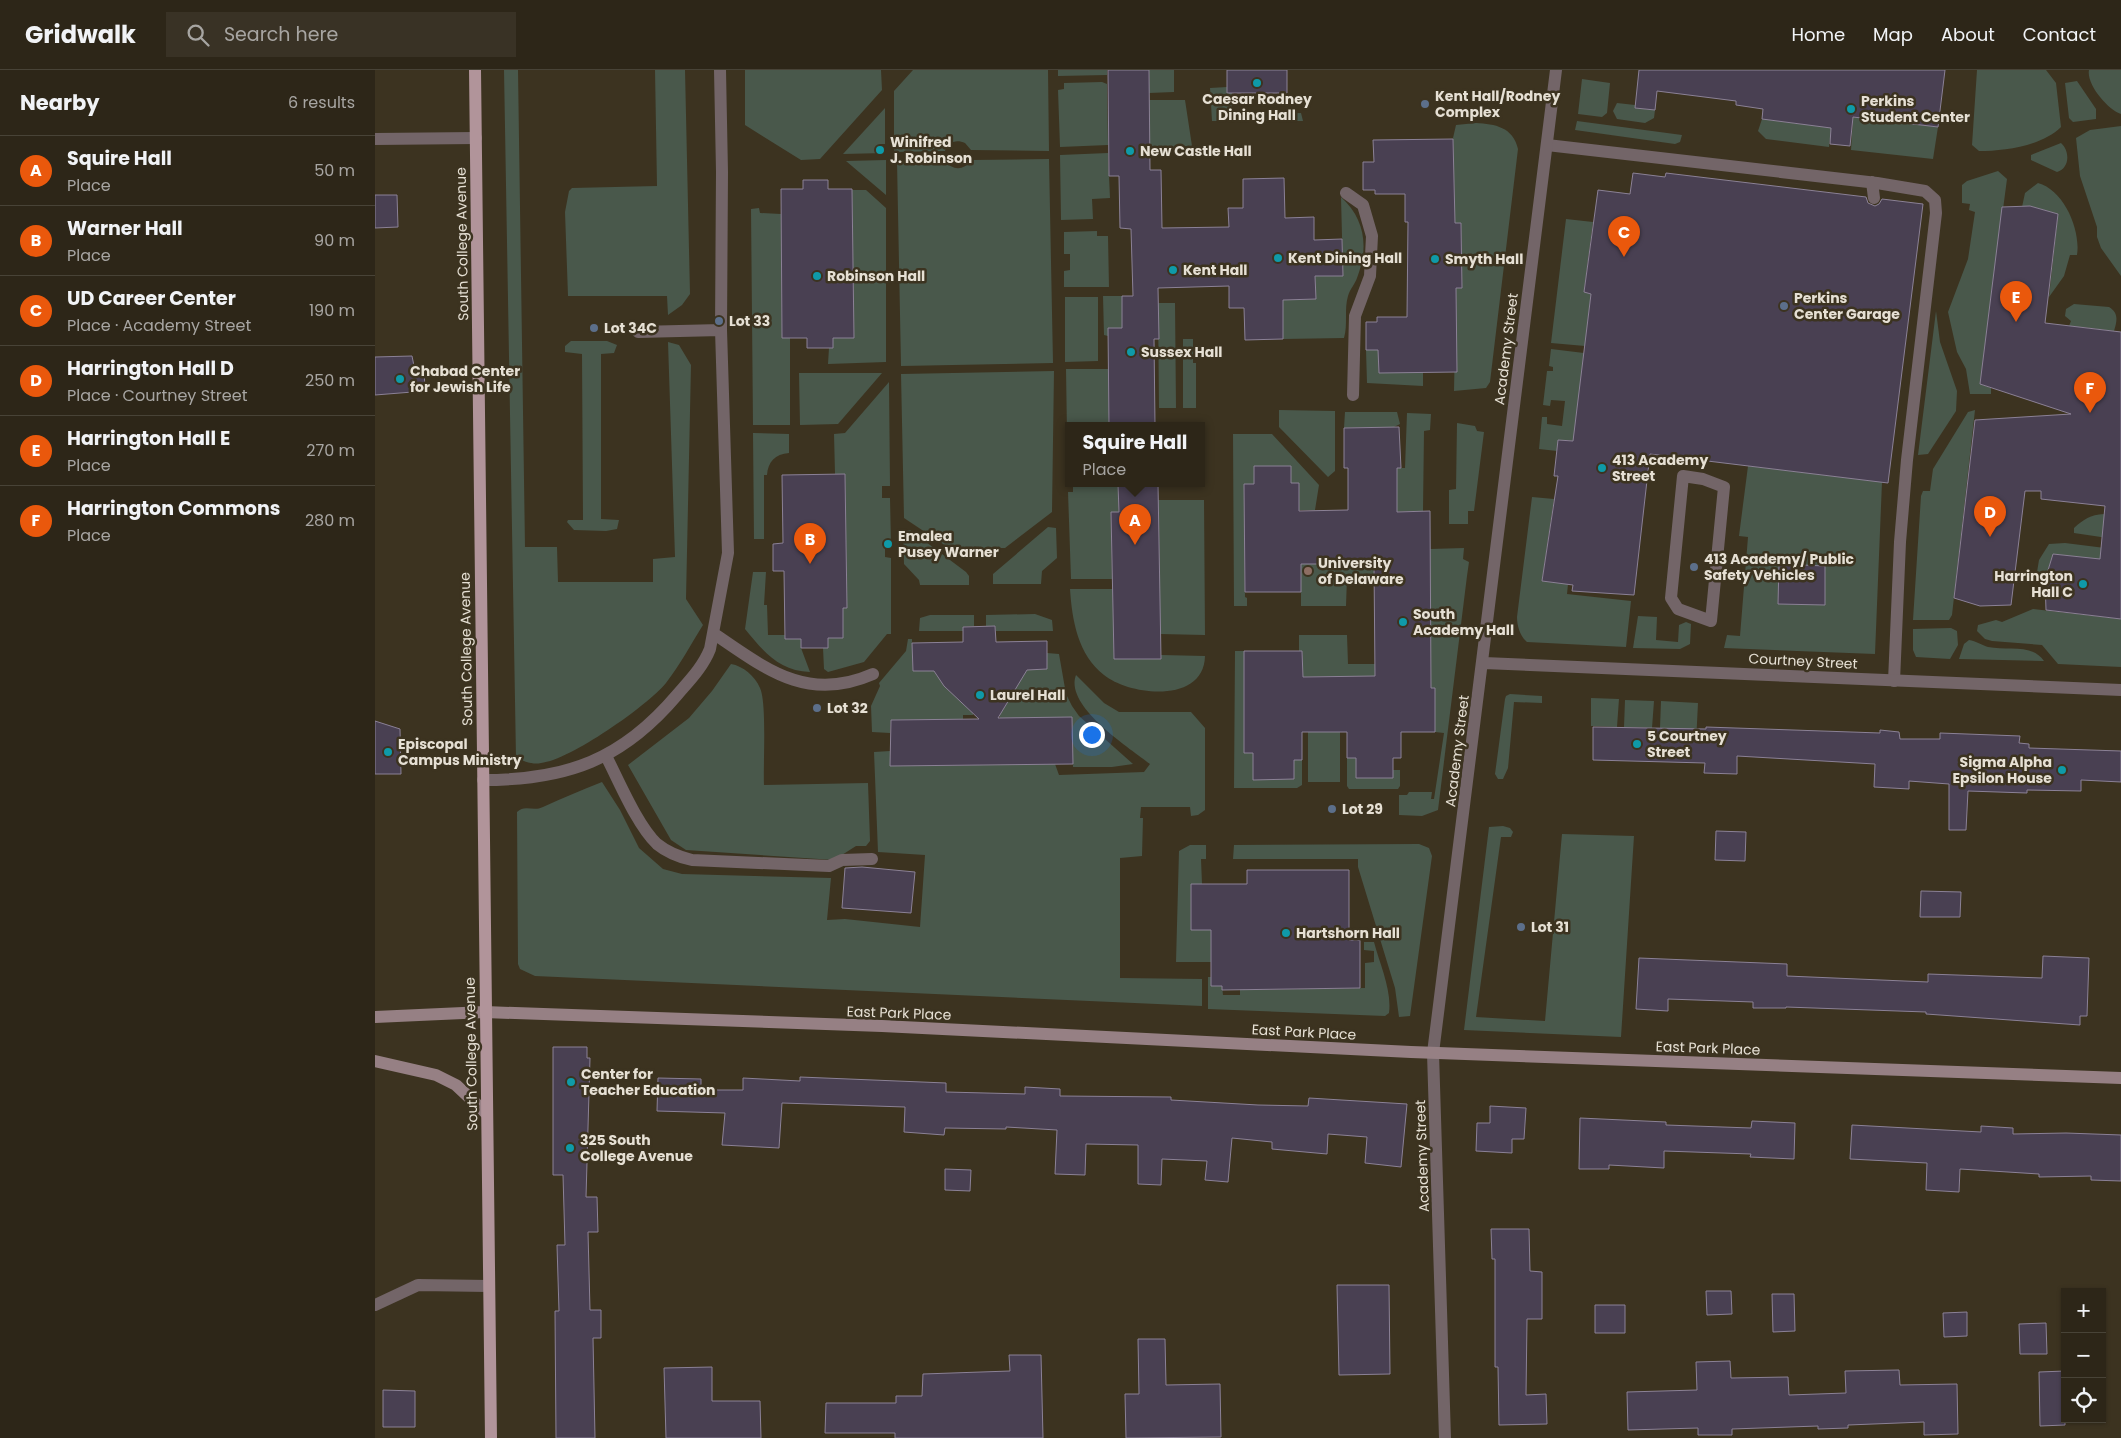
<!DOCTYPE html>
<meta charset="utf-8">
<style>
body{margin:0;font-family:Poppins,sans-serif;background:#393225;color:#f1f3f6}
.controls{position:absolute;right:15px;bottom:15px;display:grid;overflow:hidden;border-radius:0px;box-shadow:0 1px 4px #0004}
.controls button{width:45px;height:45px;display:grid;place-items:center;padding:0;border:0;border-bottom:1px solid #484337;background:#2d2618;color:#f1f3f6;font:25px sans-serif}
.you{position:absolute;left:716px;top:664px;width:18px;height:18px;margin:-12px;border:4px solid #fff;border-radius:50%;background:#1a73e8;box-shadow:0 0 0 8px #1a73e833}
.badge{display:grid;place-items:center;width:32px;height:32px;border-radius:50%;background:#ea580c;color:#fff;font-size:16px;font-weight:700}
.pin{position:absolute;translate:-50% -41px;filter:drop-shadow(0 1px 2px #0008)}
.pin::after{content:'';position:absolute;top:26px;width:18px;height:15px;background:inherit;clip-path:polygon(0 0,100% 0,50% 100%)}
.popup{position:absolute;left:690px;top:352px;width:140px;height:65px;box-sizing:border-box;display:grid;place-content:center;border-radius:0px;background:#2d2618;filter:drop-shadow(0 1px 4px #0005);font-size:16px;white-space:nowrap;color:#a7a5a2}
.popup b{font-size:19px;color:#f1f3f6}
.popup::after{content:'';position:absolute;left:50%;top:100%;margin-left:-10px;border:10px solid transparent;border-top-color:#2d2618}
.list{margin:0;padding:0;list-style:none}
h2{display:flex;justify-content:space-between;align-items:center;height:65px;margin:0;padding:0 20px;font-size:21px}
h2 small{font-size:16px;font-weight:400;color:#a7a5a2}
.list li{display:grid;grid-template-columns:32px 1fr auto;gap:15px;align-items:center;box-sizing:border-box;height:70px;padding:0 20px;border-top:1px solid #484337}
.list b{display:block;font-size:19px;white-space:nowrap}
.list p{margin:0;font-size:16px;white-space:nowrap;color:#a7a5a2}
.list em{font-size:16px;font-style:normal;color:#a7a5a2}
.icon{flex:none;width:28px;height:28px;fill:none;stroke:currentColor;stroke-width:2;stroke-linecap:round;stroke-linejoin:round}
.map{position:relative;flex:none;width:1746px;height:1368px;overflow:hidden}
header{display:flex;align-items:center;gap:30px;box-sizing:border-box;height:70px;padding:0 25px;background:#2d2618;border-bottom:1px solid #484337}
header strong{font-size:24px}
nav{display:flex;gap:28px;margin-inline-start:auto;font-size:18px}
.search{width:350px;height:45px;background:#393225;display:flex;align-items:center;gap:12px;box-sizing:border-box;padding:0 18px;border-radius:0px;color:#a7a5a2;font-size:19px}
main{display:flex}
aside{flex:1;background:#2d2618}
.map>svg:first-child{display:block}
</style>
<header>
<strong>Gridwalk</strong>
<div class="search"><svg class="icon" aria-label="search" viewBox="0 0 24 24"><circle cx="10" cy="10" r="6"/><path d="M15 15l6 6"/></svg>Search here</div>
<nav><a>Home</a><a>Map</a><a>About</a><a>Contact</a></nav>
</header>
<main>
<aside>
<h2>Nearby<small>6 results</small></h2>
<ul class="list">
<li><span class="badge">A</span><div><b>Squire Hall</b><p>Place</p></div><em>50 m</em></li>
<li><span class="badge">B</span><div><b>Warner Hall</b><p>Place</p></div><em>90 m</em></li>
<li><span class="badge">C</span><div><b>UD Career Center</b><p>Place · Academy Street</p></div><em>190 m</em></li>
<li><span class="badge">D</span><div><b>Harrington Hall D</b><p>Place · Courtney Street</p></div><em>250 m</em></li>
<li><span class="badge">E</span><div><b>Harrington Hall E</b><p>Place</p></div><em>270 m</em></li>
<li><span class="badge">F</span><div><b>Harrington Commons</b><p>Place</p></div><em>280 m</em></li>
</ul>
</aside>
<div class="map">
<svg width="1746" height="1368" viewBox="0 0 1746 1368">
<rect width="100%" height="100%" fill="#3c3320"/>
<!-- green -->
<path fill="#49584b" d="M129,0H143L150,477H182L183,512H278V489L300,487L293,272L304,275L316,295L311,529L328,555C316,574 305,595 291,613C272,636 195,690 166,693C157,695 149,691 141,688Z
M280,0H310L315,224L307,235L293,245L292,226H193L190,142L194,121L197,118L282,116Z
M370,0H506L507,20L445,89L426,90L370,55Z
M538,0H673L674,81L596,80L590,73C581,69 573,72 570,81L519,82V21Z
M683,0H732V5L683,6Z
M774,0H799V22L774,23Z
M1602,0H1671L1681,13L1686,57C1667,76 1629,81 1604,81L1597,75Z
M1714,0H1746V44C1733,40 1711,14 1714,0Z
M1207,9L1235,13L1232,43L1227,47L1203,44Z
M1702,11L1721,39V49L1698,52L1694,48L1690,13Z
M727,12L732,14L733,75L685,77L683,20L689,19V13Z
M852,17V23H857V45L926,43L928,51H837L835,18Z
M774,30H810L817,76L775,78Z
M1242,33L1260,35V38L1280,40L1279,48L1270,53L1242,49L1238,41Z
M510,38V74H505V79L510,80V83L468,84Z
M1458,45L1454,77L1391,69L1383,61L1387,49L1425,54Z
M1478,47L1563,57L1558,89L1476,80Z
M1202,51L1307,65L1305,72L1300,74L1200,60Z
M1101,53C1120,54 1138,57 1143,79L1115,312L1111,318L1079,321L1081,218H1087L1086,153H1080L1078,68L1081,55Z
M1746,56V206L1726,178L1722,167V157L1705,106L1701,68L1715,60Z
M1686,73C1695,81 1695,98 1682,102L1656,90V85Z
M733,83L735,128L717,129L718,149L686,150L685,85Z
M674,89L678,293L526,296L522,91L570,90C577,101 589,101 596,90Z
M511,90V125L471,91Z
M1623,101L1632,109L1605,314L1616,318V324H1595L1591,299L1582,282L1573,242L1593,189L1600,142L1594,140L1595,134L1587,133V115L1592,111Z
M1663,113C1689,120 1706,160 1702,185H1695L1689,206L1674,227L1683,144L1655,136L1647,137L1650,123Z
M477,120H491L511,138V292L453,294L454,278H458V268L479,267Z
M966,127C990,149 994,177 982,208C980,214 975,219 973,226C969,239 973,254 969,268L908,269V230L940,229V206L968,205Z
M384,138L385,143L406,144L407,268H415V355H378L376,139Z
M1191,149L1218,152L1209,222L1216,224L1210,276L1176,273Z
M722,161V166H733L734,217H689V201L695,200V184H689V162Z
M728,226H747V258L733,266L729,265Z
M690,227H723V291L690,292Z
M783,233H800L801,338H784Z
M1699,234L1734,237C1744,243 1742,251 1739,261L1706,257L1692,261L1696,251L1690,246L1691,239Z
M1561,241L1565,272L1582,321L1581,341L1553,384L1543,385Z
M808,269H818V293H821V338H808Z
M196,271H232L242,275L239,283L226,284V449L244,450L242,459L231,461L199,460L192,452L193,450H208L207,284L190,282V276Z
M1176,279L1209,283L1199,371L1184,370L1182,381L1164,379L1167,347H1172V354L1187,356L1190,331L1176,330L1175,336L1168,335L1172,301H1178V297L1174,296Z
M991,280H1003L1048,302V316L992,313Z
M691,299H734V356H694L692,363Z
M679,301L677,442L630,478H574L529,448L526,304Z
M424,303H507L463,354L425,355Z
M514,312L515,416H507V428H515L516,474H510V487L516,488V564H512L489,592L453,602L449,599L448,578L453,577V568H468V538H472L470,404H460L459,364L470,363Z
M904,340L960,341V401L953,407L904,357Z
M1600,340L1577,545L1574,550H1538L1546,426L1548,421H1555L1558,399L1593,342Z
M970,342H1022L1025,354L1019,357L969,358Z
M1032,343L1056,344L1055,360L1049,361L1048,441L1022,442V398H1030Z
M1082,353L1100,356L1102,361L1109,362L1099,441H1093V454H1074V420L1081,419Z
M378,363L414,364V383C400,384 393,392 392,405H389V469H379Z
M858,364H897L944,415L940,440H924V414L916,413L915,396H879V414H869L870,527L872,528V536H859Z
M1373,396L1507,412L1500,584L1349,578L1352,565L1365,566L1373,467L1364,466Z
M698,414H743L744,442H736L737,509H696L693,422H698Z
M1157,427L1179,429L1167,511L1193,514L1192,524L1256,531L1251,577L1152,572C1145,566 1142,556 1142,547Z
M783,430H829L830,565L785,564Z
M1729,444L1746,470L1699,463V458C1709,449 1715,445 1729,444Z
M673,457L681,458L682,488L667,501L666,514H618V504Z
M535,460L591,502L594,506V515H545L544,510L529,494L528,462Z
M1690,473L1746,480V492L1678,484L1672,504L1662,502L1664,490L1674,474Z
M1089,478L1088,489L1094,492L1092,506L1063,740L1047,746L1024,745V725H1032L1034,722H1057L1056,729H1059L1069,663L1060,662L1056,618L1055,479Z
M926,494H999V507H972L971,536H926Z
M378,502H391L389,535H392L393,565H410V569H426V578L435,602C404,601 388,581 370,559Z
M695,519H738L739,589H786V585L830,586C829,634 755,626 729,605C703,585 697,550 695,519Z
M1658,539L1746,549V597L1683,594L1667,575L1617,571L1610,569L1602,561L1603,555L1621,550L1627,552Z
M660,544L677,550L678,561H621L620,556H611V545Z
M555,545H599V556L588,557V561H544L545,548Z
M1263,546L1282,547L1281,570L1303,572L1304,555L1311,552L1316,554L1315,574L1305,579L1258,578Z
M1576,558L1582,561L1583,575L1575,589L1541,587L1538,580V559Z
M924,565H972L973,594H1000V606L928,607L927,581H924Z
M533,569H537V573L538,600L559,601C570,618 578,626 598,633V645H588V649L516,650L515,663L497,662L496,636L505,616L504,613L531,581Z
M1594,570C1601,571 1607,575 1613,577C1632,581 1657,573 1669,591L1584,589L1589,574Z
M860,581H869V683H878V709H919V690H927V715L922,718H859Z
M672,583L684,584L691,624L697,636L704,646L758,694L737,697H698V694L625,648V644L651,600L672,599Z
M356,594C368,596 380,606 385,618C392,633 388,695 389,715L493,713L495,771L491,776H481L459,790L311,780L296,770L253,695L314,648L337,621Z
M701,605L729,633L744,642H816L830,658V740L823,745L816,746L815,737H766L765,748H768L767,786L745,788V908L827,909V936L160,906L145,899L143,894L142,742C150,734 158,742 168,737C187,728 207,720 227,712L245,740L264,778L288,799L307,804L456,808L452,850L470,849L545,857L550,785L503,782L499,682L515,681L516,696L680,694L684,705L769,702L775,694C753,677 689,636 701,605Z
M1135,624L1167,626V633L1139,632L1133,698L1128,709H1123L1120,704L1130,629L1131,626Z
M1216,628L1244,629L1242,657L1216,656Z
M1250,630L1279,631L1277,658L1249,657Z
M1286,631L1323,633L1320,693L1305,692L1306,659L1285,658Z
M933,662H965V712H933Z
M972,688H981V708H1018V700H1025V716L1023,719H974L972,716Z
M1128,756L1135,758L1138,762L1136,767H1126L1101,947L1170,951L1187,764L1259,766L1246,967L1089,960L1114,757Z
M1044,774L1054,778L1057,786L1035,946L1024,947L1020,918L983,797V789H858L859,775Z
M815,775H831V789H826L827,814L850,860L836,892H801L804,781Z
M989,872H999C1005,895 1017,920 1014,943L1010,946L833,939V907H836V916H847L848,925H865V916L871,920L990,918V893L999,892V881L989,880Z"/>
<!-- building -->
<path fill="#494052" stroke="#8b8196" d="M733,0H774L775,100H786L787,158L854,157L853,138H868V109L909,108L910,148L939,147V170L967,169L968,206H940L941,229L908,230V269L870,270L869,238H854V216L783,218L784,269H779L780,356H734L733,258H747V226H758L756,159L745,158L744,106H734Z
M852,0H912V23H852Z
M1264,0H1570L1563,57L1478,47L1475,76L1455,74L1456,58L1387,49L1388,39L1361,35V31L1282,21L1280,40L1260,38Z
M1078,69L1080,153H1086L1087,218H1081L1082,302L1004,303L1003,280H991V252H1002V247H1032L1033,152H1030V124H1000V120H988V92H999L998,70Z
M1258,103L1290,107L1291,103L1491,127L1493,133L1500,136L1504,134L1507,129L1548,134L1513,413L1275,384L1259,525L1197,521L1198,515L1167,511L1183,406H1179L1183,370L1198,371L1216,224L1209,222L1223,120L1255,124Z
M428,110H453V119H477L479,268H458V278H432V268H407L406,119H428Z
M0,125H22L23,157L0,158Z
M1655,136L1683,144L1670,253L1746,262V549L1671,540L1670,510L1678,484L1725,489L1730,436L1666,429V421H1650L1636,535L1605,536L1579,528L1600,350L1696,344L1605,314L1627,137Z
M37,286L39,296L49,298L50,321L0,325V287Z
M1024,357L1026,398H1022V442L1055,441L1056,618H1060V662H1026V688H1018V708H981V688H972V662H927V690H919V709L878,710V683H869V581H927L928,607L1000,606L999,494H926V522H870L869,414H879V396H916V413H924V441L973,440V398H969V358Z
M470,404L472,538H468V568H453V578H426V569H410L409,501H398V474L408,473L407,405Z
M743,414H783L786,589H739L736,442H744Z
M1404,494L1450,496V535L1403,534Z
M620,556L621,572L672,571V599L652,600L623,648L697,647L698,694L515,696L516,650L604,649L569,616L559,601H538L537,573L588,572V557Z
M0,651L25,659L26,704H0Z
M1218,657L1331,659V657L1505,663V660L1524,662L1525,669H1565V663L1645,666L1644,673L1654,674V678L1746,681V712L1706,710V721L1652,720V723L1593,721L1591,760H1574V714L1534,711V719L1499,717L1500,694L1362,686V704L1329,703L1330,693L1218,690Z
M1341,761L1371,762L1370,791L1340,790Z
M487,797L540,802L536,843L467,838L470,798Z
M872,800H974V870H985V918L847,920V916H836V860H816V814H872Z
M1546,821L1586,822L1585,847H1545Z
M1668,886L1714,888L1712,946H1705V955L1551,944V942L1411,937V938H1378V932L1293,929V941L1261,939L1264,888L1412,894V906L1553,912V904L1667,908Z
M178,977H212V988H215L211,1127H222L223,1162H213L215,1240H226V1268H218L220,1368H181L180,1241H184L182,1175H190L188,1105H178Z
M425,1007L571,1013V1022L650,1024V1017L685,1019V1026L796,1027V1030L883,1035L933,1036L934,1028L1032,1034L1026,1097L990,1093L992,1067L953,1064L952,1084L897,1079V1072L857,1068L853,1112L830,1110L832,1091L787,1089L786,1115L763,1114V1075L711,1074L710,1105L680,1104L682,1060L631,1057V1059L570,1058L569,1065L529,1062L530,1037L407,1033L404,1078L347,1075L350,1043L282,1041L283,1008L326,1009V1020H368V1008L425,1011Z
M1115,1036L1151,1038L1149,1069H1137V1083L1101,1081L1102,1053H1115Z
M1205,1048L1291,1052V1055L1376,1058L1377,1051L1420,1053L1419,1089L1375,1087L1376,1084L1289,1081V1098L1234,1095V1099H1204Z
M1477,1055L1606,1062V1056L1638,1058V1064L1691,1063L1746,1065V1111L1716,1110V1106L1664,1107V1104L1585,1099L1584,1122L1551,1120L1552,1093L1475,1089Z
M570,1099L596,1100L595,1121L570,1120Z
M1116,1159H1154L1155,1201L1167,1202V1249H1152L1151,1325L1171,1324L1172,1354L1124,1355L1123,1297H1120V1189H1117Z
M962,1215H1014L1015,1304L964,1305Z
M1331,1221H1356L1357,1244L1332,1245Z
M1397,1224H1419L1420,1261L1398,1262Z
M1220,1235H1250V1263H1220Z
M1592,1242V1266L1569,1267L1568,1243Z
M1671,1253L1672,1284H1645L1644,1254Z
M763,1269H790L791,1315L845,1314L846,1367L751,1368L750,1324H764Z
M634,1285H666L668,1368H520V1363H450L451,1333H521V1326H547L548,1304L635,1301Z
M1355,1291L1356,1308L1413,1307L1414,1325L1471,1323L1470,1301L1524,1300L1525,1315L1582,1314L1583,1364L1549,1365V1352L1473,1355V1358L1443,1359V1356L1357,1359V1365H1323V1358L1253,1360L1252,1322L1322,1320L1321,1292Z
M337,1297V1331H385L386,1368H291L289,1298Z
M1690,1301V1355L1665,1356L1664,1302Z
M8,1320L40,1321V1357H8Z"/>
<g fill="none" stroke-linecap="round" stroke-linejoin="round">
<!-- lane -->
<path stroke="#736568" stroke-width="12" d="M1172,75L1502,113L1550,121L1560,130L1561,143L1532,390L1525,472L1519,611
M1497,112L1499,128
M971,123L988,135L997,166L995,206L980,246L978,325
M263,262L346,260
M1308,406L1328,409L1349,417L1336,551L1303,539L1296,528Z
M338,563C391,599 432,633 498,604
M231,686C244,711 262,755 282,774C293,783 304,787 317,790L454,796L467,790L497,789
M108,710C192,710 247,690 302,625C314,611 328,597 335,579L353,483L346,260L347,102L345,0
M0,1235L43,1215L114,1216"/>
<!-- street -->
<path stroke="#736568" stroke-width="12" d="M0,69L101,68
M1109,593L1746,620
M1070,1368L1058,983L1181,0"/>
<!-- secondary -->
<path stroke="#968084" stroke-width="12" d="M0,947L110,942L507,956L1036,982L1746,1008
M0,991L61,1005L81,1015L112,1044"/>
<!-- primary -->
<path stroke="#b1949a" stroke-width="12" d="M100,0L116,1368"/>
</g>
<!-- markers -->
<g fill="#0f9aa8" stroke="#3c3320" stroke-width="2">
<circle cx="882" cy="13" r="5"/>
<circle cx="1476" cy="39" r="5"/>
<circle cx="505" cy="80" r="5"/>
<circle cx="755" cy="81" r="5"/>
<circle cx="903" cy="188" r="5"/>
<circle cx="1060" cy="189" r="5"/>
<circle cx="798" cy="200" r="5"/>
<circle cx="442" cy="206" r="5"/>
<circle cx="756" cy="282" r="5"/>
<circle cx="25" cy="309" r="5"/>
<circle cx="1227" cy="398" r="5"/>
<circle cx="513" cy="474" r="5"/>
<circle cx="1708" cy="514" r="5"/>
<circle cx="1028" cy="552" r="5"/>
<circle cx="605" cy="625" r="5"/>
<circle cx="1262" cy="674" r="5"/>
<circle cx="13" cy="682" r="5"/>
<circle cx="1687" cy="700" r="5"/>
<circle cx="911" cy="863" r="5"/>
<circle cx="196" cy="1012" r="5"/>
<circle cx="195" cy="1078" r="5"/>
</g>
<g fill="#5c6f8a" stroke="#3c3320" stroke-width="2">
<circle cx="1050" cy="34" r="5"/>
<circle cx="1409" cy="236" r="5"/>
<circle cx="344" cy="251" r="5"/>
<circle cx="219" cy="258" r="5"/>
<circle cx="1319" cy="497" r="5"/>
<circle cx="442" cy="638" r="5"/>
<circle cx="957" cy="739" r="5"/>
<circle cx="1146" cy="857" r="5"/>
</g>
<circle fill="#8d6e63" stroke="#3c3320" stroke-width="2" cx="933" cy="501" r="5"/>
<g text-anchor="middle" dominant-baseline="central" stroke-width="5" stroke-linejoin="round" paint-order="stroke">
<!-- poi labels -->
<g font-size="14" font-weight="bold" fill="#e6e0d4" stroke="#3c3320" text-anchor="start">
<text x="1060" y="26">Kent Hall/Rodney<tspan x="1060" dy="16">Complex</tspan></text>
<text x="882" y="29" text-anchor="middle">Caesar Rodney<tspan x="882" dy="16">Dining Hall</tspan></text>
<text x="1486" y="31">Perkins<tspan x="1486" dy="16">Student Center</tspan></text>
<text x="515" y="72">Winifred<tspan x="515" dy="16">J. Robinson</tspan></text>
<text x="765" y="81">New Castle Hall</text>
<text x="913" y="188">Kent Dining Hall</text>
<text x="1070" y="189">Smyth Hall</text>
<text x="808" y="200">Kent Hall</text>
<text x="452" y="206">Robinson Hall</text>
<text x="1419" y="228">Perkins<tspan x="1419" dy="16">Center Garage</tspan></text>
<text x="354" y="251">Lot 33</text>
<text x="229" y="258">Lot 34C</text>
<text x="766" y="282">Sussex Hall</text>
<text x="35" y="301">Chabad Center<tspan x="35" dy="16">for Jewish Life</tspan></text>
<text x="1237" y="390">413 Academy<tspan x="1237" dy="16">Street</tspan></text>
<text x="523" y="466">Emalea<tspan x="523" dy="16">Pusey Warner</tspan></text>
<text x="1329" y="489">413 Academy/ Public<tspan x="1329" dy="16">Safety Vehicles</tspan></text>
<text x="943" y="493">University<tspan x="943" dy="16">of Delaware</tspan></text>
<text x="1698" y="506" text-anchor="end">Harrington<tspan x="1698" dy="16">Hall C</tspan></text>
<text x="1038" y="544">South<tspan x="1038" dy="16">Academy Hall</tspan></text>
<text x="615" y="625">Laurel Hall</text>
<text x="452" y="638">Lot 32</text>
<text x="1272" y="666">5 Courtney<tspan x="1272" dy="16">Street</tspan></text>
<text x="23" y="674">Episcopal<tspan x="23" dy="16">Campus Ministry</tspan></text>
<text x="1677" y="692" text-anchor="end">Sigma Alpha<tspan x="1677" dy="16">Epsilon House</tspan></text>
<text x="967" y="739">Lot 29</text>
<text x="1156" y="857">Lot 31</text>
<text x="921" y="863">Hartshorn Hall</text>
<text x="206" y="1004">Center for<tspan x="206" dy="16">Teacher Education</tspan></text>
<text x="205" y="1070">325 South<tspan x="205" dy="16">College Avenue</tspan></text>
</g>
<!-- street labels -->
<g font-size="14" fill="#e6e0d4" stroke="#3c3320">
<text transform="translate(87 174) rotate(-91)">South College Avenue</text>
<text transform="translate(1131 279) rotate(-83)">Academy Street</text>
<text transform="translate(91 579) rotate(-91)">South College Avenue</text>
<text transform="translate(1428 591) rotate(3)">Courtney Street</text>
<text transform="translate(1082 681) rotate(-83)">Academy Street</text>
<text transform="translate(524 943) rotate(2)">East Park Place</text>
<text transform="translate(929 962) rotate(3)">East Park Place</text>
<text transform="translate(1333 978) rotate(2)">East Park Place</text>
<text transform="translate(96 984) rotate(-91)">South College Avenue</text>
<text transform="translate(1047 1086) rotate(-92)">Academy Street</text>
</g>
</g>
</svg>
<div class="controls">
<button>+</button>
<button>−</button>
<button><svg class="icon" aria-label="locate" viewBox="0 0 24 24"><circle cx="12" cy="12" r="6"/><path d="M12 2v4M12 18v4M2 12h4M18 12h4"/></svg></button>
</div>
<div class="you"></div>
<div class="pin badge" style="left:760px;top:475px">A</div>
<div class="popup"><b>Squire Hall</b>Place</div>
<div class="pin badge" style="left:435px;top:494px">B</div>
<div class="pin badge" style="left:1249px;top:187px">C</div>
<div class="pin badge" style="left:1615px;top:467px">D</div>
<div class="pin badge" style="left:1641px;top:252px">E</div>
<div class="pin badge" style="left:1715px;top:343px">F</div>
</div>
</main>
